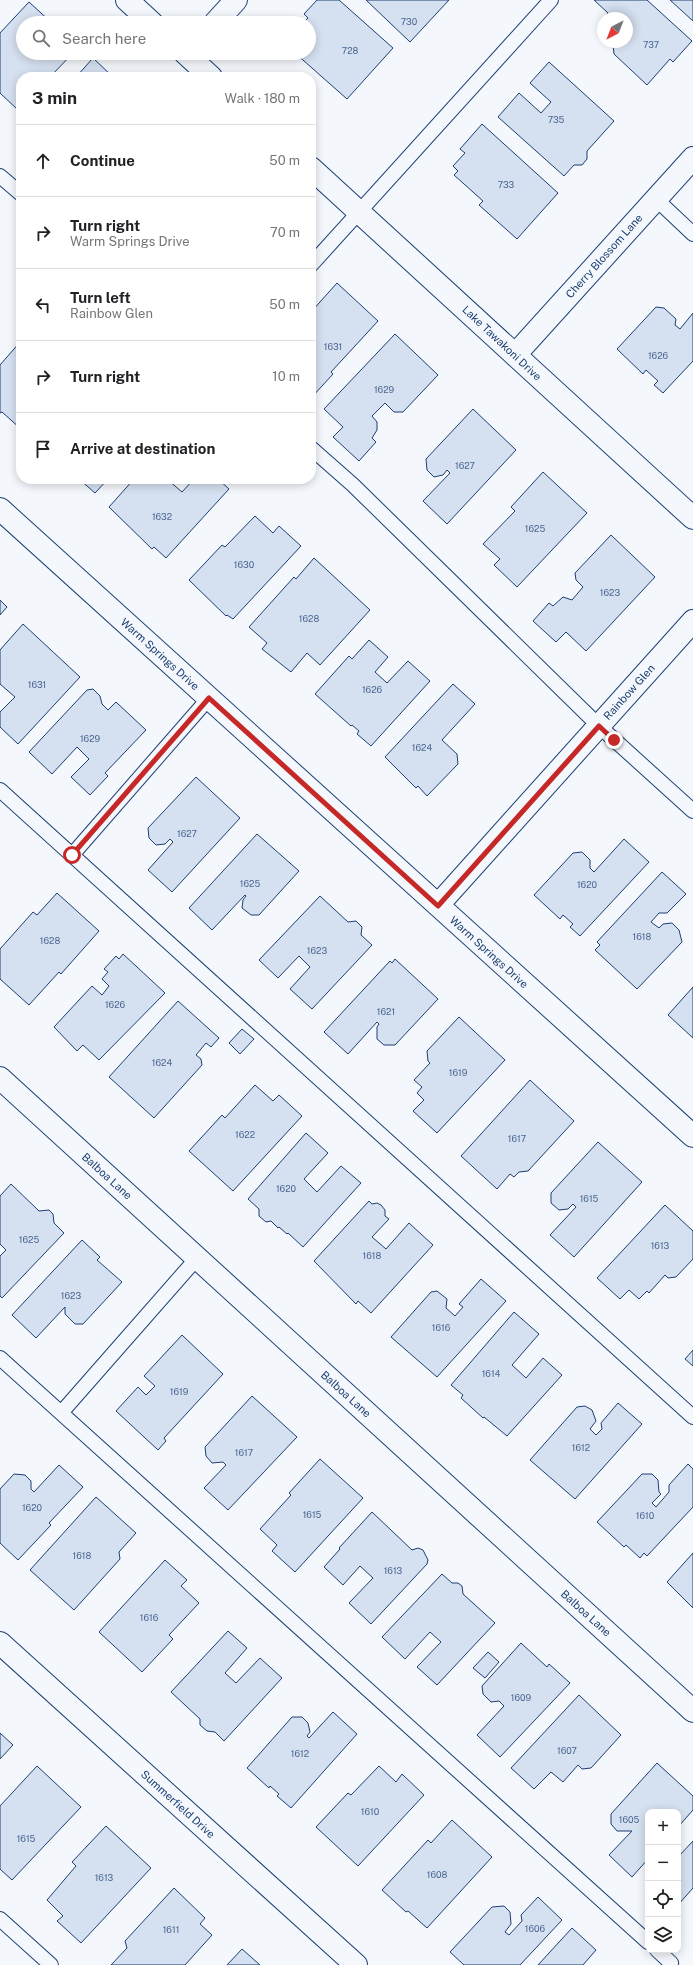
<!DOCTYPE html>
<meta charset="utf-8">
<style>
body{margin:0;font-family:"Public Sans",sans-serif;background:#f6f6f6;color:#202124}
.controls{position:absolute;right:12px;bottom:12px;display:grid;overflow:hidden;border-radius:8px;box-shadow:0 2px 10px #0003}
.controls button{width:36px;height:36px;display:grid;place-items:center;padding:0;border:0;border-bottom:1px solid #e0e0e0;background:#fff;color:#202124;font:20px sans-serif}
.compass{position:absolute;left:597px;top:12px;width:36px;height:36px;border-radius:50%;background:#fff;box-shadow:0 2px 10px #0003;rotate:222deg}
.stop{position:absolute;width:12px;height:12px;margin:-9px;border:3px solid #c62828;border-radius:50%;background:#fff}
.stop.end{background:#c62828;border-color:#fff;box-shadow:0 1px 4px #0008}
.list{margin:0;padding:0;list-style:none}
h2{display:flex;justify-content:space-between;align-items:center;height:52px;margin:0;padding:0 16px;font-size:17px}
h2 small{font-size:13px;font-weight:400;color:#757577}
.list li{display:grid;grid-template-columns:26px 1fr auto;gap:12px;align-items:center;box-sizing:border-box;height:72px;padding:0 16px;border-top:1px solid #e0e0e0}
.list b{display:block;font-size:15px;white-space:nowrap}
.list p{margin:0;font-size:13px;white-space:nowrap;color:#757577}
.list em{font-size:13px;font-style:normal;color:#757577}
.icon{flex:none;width:22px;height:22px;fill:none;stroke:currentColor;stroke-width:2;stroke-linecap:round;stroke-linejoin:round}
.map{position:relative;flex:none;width:693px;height:1965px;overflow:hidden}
.search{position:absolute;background:#fff;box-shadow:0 2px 10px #0003;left:16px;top:16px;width:300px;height:44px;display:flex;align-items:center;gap:10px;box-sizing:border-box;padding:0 14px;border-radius:22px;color:#757577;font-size:15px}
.panel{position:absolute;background:#fff;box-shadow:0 2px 10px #0003;left:16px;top:72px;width:300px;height:412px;border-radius:16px}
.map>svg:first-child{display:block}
</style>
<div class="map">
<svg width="693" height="1965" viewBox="0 0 693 1965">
<rect width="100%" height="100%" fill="#f4f7fb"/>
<!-- building -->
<path fill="#d5e0f0" stroke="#1d3f73" d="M317,0H339L393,48L347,99L295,53H309V23H303L308,18L304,14Z
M366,0H449L410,42Z
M594,0H647L692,41L673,62L670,59L647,85L614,54L613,45L610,42H627V18H605L608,13Z
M670,0H693V21Z
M29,2L52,23H23V53H73L50,77H21V108L18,110L0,93V33Z
M93,58L113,77H76Z
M549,62L614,121L587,151V159L582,165H574L564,176L498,117L519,93L541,113L551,102L530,83Z
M482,124L558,193L517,239L479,205L483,201L454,175L458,171L453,166L465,153L460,149Z
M337,283L378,321L331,372L333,374L311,398V312Z
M656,307L664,308L676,319L675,325L680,329L693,313V361L663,393L654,385L658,381L646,370L643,374L617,349Z
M395,334L438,375L403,412H394L385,403L372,416L377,422V430L372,438L376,442L359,461L333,437L343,427L324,409Z
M21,341V429L2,412L0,413V365Z
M473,409L516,450L447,524L423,501L450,473L447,470L443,475L434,477L427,470L426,459Z
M543,472L587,513L517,587L494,565L500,559L483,544L515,511L511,507Z
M79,479H108L95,493Z
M134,479H169L168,480L182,492L194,479H218L229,489L166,558L154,547L152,549L109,507Z
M255,516L273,533L279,526L301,546L233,619L227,615L226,616L189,580L222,545L225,547Z
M611,535L655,577L586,651L566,632L556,642L533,621L549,603L553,606L563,597L572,600L583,587L576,580L575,573Z
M314,558L370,610L320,665L307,653L291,672L262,649L267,643L249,627L294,577L296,579Z
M0,600L7,607L0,615Z
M23,624L80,677L18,744L0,727V712L15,697L0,684V650Z
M369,640L388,657L375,672L387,683L408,661L430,681L371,746L357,734L359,731L352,725L351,726L315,694L349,656L352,659Z
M453,684L475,704L442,740L457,754L458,764L427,796L418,786L416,788L385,757Z
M93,689L100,696L102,704L108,710L116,702L146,730L105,773L108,776L90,795L71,777L89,759L77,747L52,774L29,752L87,690Z
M196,777L240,818L172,892L148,870L173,842L170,839L165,844L156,845L149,838L148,828Z
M257,834L299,871L259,915H251L242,908L243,900L246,896L245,895L212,930L189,908Z
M624,839L649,862L580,936L570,927L573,924L563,915L560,919L534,895L573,853L582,852L590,860V868L594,872Z
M662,872L686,894L667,913H659L651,922L659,928L663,924L672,923L679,930L682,942L637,989L595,950L600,945L597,942Z
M57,893L99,931L61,974L59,972L29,1005L0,979V949L33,912L37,915Z
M320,896L348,922L356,921L362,927L361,935L372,945L312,1009L290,989L310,967L299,956L278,978L259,960Z
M123,954L165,993L99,1060L83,1045L77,1051L54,1027L92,986L102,995L109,986L102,979L108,972L104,969L116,956L119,959Z
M395,959L438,999L395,1045H384L377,1039V1027L379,1024L377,1022L348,1054L324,1032L390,961L392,963Z
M693,987V1038L668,1015Z
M178,1001L219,1038L211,1047L206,1043L196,1055L201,1059L202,1065L154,1118L109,1077Z
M459,1017L505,1060L437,1133L413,1111L424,1100L417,1093L422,1087L414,1080L430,1063L428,1061L427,1051Z
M242,1029L254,1039L240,1054L229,1043Z
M530,1080L574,1121L528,1171L519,1172L514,1177L510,1174L497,1189L461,1156Z
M255,1085L273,1101L279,1095L302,1116L233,1191L189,1151L222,1115L225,1118Z
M306,1133L328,1153L304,1179L317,1192L341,1166L361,1183L303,1247L288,1233L287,1234L279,1227L278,1228L271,1221L266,1222L259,1216V1209L248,1199Z
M598,1142L642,1182L574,1257L550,1235L576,1207L573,1204L568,1209L559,1210L551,1203V1193Z
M11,1184L39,1211L49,1210L53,1214L54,1223L64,1233L2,1298L0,1296V1256L6,1250L0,1244V1196Z
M369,1201L372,1204L377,1203L381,1205L385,1210V1216L389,1219L372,1237L386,1249L409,1223L433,1245L371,1313L358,1301L356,1304L314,1261Z
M665,1205L693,1231V1259L676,1277L668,1278L665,1275L649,1293L647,1291L639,1299L629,1290L620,1299L597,1278Z
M82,1240L100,1257L97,1260L122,1282L83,1324H75L65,1314V1307L36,1338L12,1315Z
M481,1279L506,1301L437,1377L391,1337L431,1292L437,1291L447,1299L446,1308L455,1316L463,1307L459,1304Z
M514,1312L539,1334L512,1365L526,1378L543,1358L562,1375L507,1436L484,1417L483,1418L461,1398L463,1395L451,1385Z
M182,1335L223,1374L164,1438L166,1441L158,1450L116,1411L138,1387L146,1395L155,1386L144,1376Z
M693,1350V1366L685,1359Z
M252,1396L297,1437L228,1510L204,1488L226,1465L223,1462L212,1463L206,1456L205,1447Z
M618,1403L642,1424L575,1499L530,1460L577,1407L585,1406L592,1410L596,1421L590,1429L596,1435L602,1429L601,1423Z
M320,1459L363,1498L295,1572L272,1551L277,1545L260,1529L291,1495L289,1493Z
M688,1464L693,1469V1507L647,1556L644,1553L640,1558L626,1545L624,1547L597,1522L642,1474H652L658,1480L659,1492L661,1494L652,1503L656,1507L669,1492V1485Z
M59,1465L83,1487L49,1523L51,1525L18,1560L0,1543V1489L14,1474L25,1475L31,1481V1489L34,1492Z
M96,1497L136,1533L119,1552L120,1559L74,1610L30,1570Z
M372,1512L412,1550L418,1548L423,1550L428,1560L427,1564L371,1624L349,1603L373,1578L360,1566L343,1585L324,1567L340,1549L339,1548Z
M693,1553V1608L667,1582Z
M165,1560L187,1580L181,1586L199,1603L169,1635L173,1639L142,1672L99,1632Z
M442,1574L452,1583H458L462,1586L463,1594L495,1623L437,1685L417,1667L441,1642L430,1632L405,1659L382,1637Z
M228,1631L247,1648L225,1673L236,1683L260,1658L282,1678L224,1741L215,1732L207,1731L200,1725V1719L171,1692Z
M521,1643L547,1667L549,1664L570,1683L500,1757L477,1735L504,1706L499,1701L491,1702L483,1694L482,1686Z
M488,1652L499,1662L485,1678L473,1668Z
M579,1695L621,1735L591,1768L582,1769L578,1765L563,1782L551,1772L534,1789L511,1768Z
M333,1712L357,1734L291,1808L277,1796L279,1794L270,1786L269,1788L247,1768L292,1717H302L308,1723L310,1732L307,1736L309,1738Z
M0,1733L13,1745L0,1759Z
M657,1763L693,1796V1810L678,1827V1812H648V1859L632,1877L609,1855L632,1831H617L611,1824V1814Z
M37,1766L81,1807L12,1880L0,1869V1806Z
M379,1766L396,1782L402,1774L424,1795L358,1866L316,1827L348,1793L351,1795Z
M452,1820L492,1857L427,1928L408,1911L406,1912L382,1890L428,1840L431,1843Z
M106,1826L151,1868L81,1943L57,1921L63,1916L47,1900L76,1866L72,1862Z
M693,1841V1888L678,1905V1857Z
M174,1888L205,1918L200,1924L212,1935L185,1965H111L127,1948L125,1941Z
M538,1897L562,1920L520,1965H464L450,1952L492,1907L504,1906L510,1912L511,1924L505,1932L509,1935L522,1921L521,1915Z
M572,1928L596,1950L583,1965H538Z
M242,1949L260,1965H227Z"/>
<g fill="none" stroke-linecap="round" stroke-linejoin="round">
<!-- service casing -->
<g stroke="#1d3f73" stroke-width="16">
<path id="service" d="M0,176L21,194
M656,199L693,234
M311,265L551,0
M311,448L353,485L599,726L693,811
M0,790L693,1417
M72,855L209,698
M0,1358L648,1942
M61,1413L197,1258
M0,1919L51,1965
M657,1950L671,1963L670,1965"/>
</g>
<!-- minor casing -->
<g stroke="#1d3f73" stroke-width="24">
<path id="minor" d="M127,0L152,23
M215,23L236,0
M185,53L211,77
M311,168L693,518
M515,355L693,158
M0,509L693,1136
M438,905L693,621
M0,1078L693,1711
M0,1643L356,1965"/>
</g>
<!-- service -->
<use href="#service" stroke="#f4f7fb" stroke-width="14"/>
<!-- minor -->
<use href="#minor" stroke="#f4f7fb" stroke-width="22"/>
</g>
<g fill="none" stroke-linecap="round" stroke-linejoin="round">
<!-- route -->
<path stroke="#c62828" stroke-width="5" d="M72,855L209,698L438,906L599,726L614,740"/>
</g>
<g text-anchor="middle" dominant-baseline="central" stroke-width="3" stroke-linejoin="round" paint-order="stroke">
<!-- number labels -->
<g font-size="9" fill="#4b6792">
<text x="409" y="21">730</text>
<text x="651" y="44">737</text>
<text x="350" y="50">728</text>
<text x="556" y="119">735</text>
<text x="506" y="184">733</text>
<text x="333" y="346">1631</text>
<text x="658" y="355">1626</text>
<text x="384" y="389">1629</text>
<text x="465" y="465">1627</text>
<text x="162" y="516">1632</text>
<text x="535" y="528">1625</text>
<text x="244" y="564">1630</text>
<text x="610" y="592">1623</text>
<text x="309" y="618">1628</text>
<text x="37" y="684">1631</text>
<text x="372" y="689">1626</text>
<text x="90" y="738">1629</text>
<text x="422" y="747">1624</text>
<text x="187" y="833">1627</text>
<text x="250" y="883">1625</text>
<text x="587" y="884">1620</text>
<text x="642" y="936">1618</text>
<text x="50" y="940">1628</text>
<text x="317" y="950">1623</text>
<text x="115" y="1004">1626</text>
<text x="386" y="1011">1621</text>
<text x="162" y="1062">1624</text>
<text x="458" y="1072">1619</text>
<text x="245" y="1134">1622</text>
<text x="517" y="1138">1617</text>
<text x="286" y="1188">1620</text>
<text x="589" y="1198">1615</text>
<text x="29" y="1239">1625</text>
<text x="660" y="1245">1613</text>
<text x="372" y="1255">1618</text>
<text x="71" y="1295">1623</text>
<text x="441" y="1327">1616</text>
<text x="491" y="1373">1614</text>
<text x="179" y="1391">1619</text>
<text x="581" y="1447">1612</text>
<text x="244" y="1452">1617</text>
<text x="32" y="1507">1620</text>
<text x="312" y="1514">1615</text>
<text x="645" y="1515">1610</text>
<text x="82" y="1555">1618</text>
<text x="393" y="1570">1613</text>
<text x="149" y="1617">1616</text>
<text x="521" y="1697">1609</text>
<text x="567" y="1750">1607</text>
<text x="300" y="1753">1612</text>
<text x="370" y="1811">1610</text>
<text x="629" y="1819">1605</text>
<text x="26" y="1838">1615</text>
<text x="437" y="1874">1608</text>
<text x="104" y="1877">1613</text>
<text x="535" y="1928">1606</text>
<text x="171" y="1929">1611</text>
</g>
<!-- street labels -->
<g font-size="11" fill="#1d3f73" stroke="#f4f7fb">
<text transform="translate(604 256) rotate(-48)">Cherry Blossom Lane</text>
<text transform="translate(502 343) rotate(43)">Lake Tawakoni Drive</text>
<text transform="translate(160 654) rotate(42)">Warm Springs Drive</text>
<text transform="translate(629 692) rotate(-48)">Rainbow Glen</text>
<text transform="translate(489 952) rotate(42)">Warm Springs Drive</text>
<text transform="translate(107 1176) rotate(42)">Balboa Lane</text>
<text transform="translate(346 1394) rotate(42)">Balboa Lane</text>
<text transform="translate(586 1613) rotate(42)">Balboa Lane</text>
<text transform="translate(178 1804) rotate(42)">Summerfield Drive</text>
</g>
</g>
</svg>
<div class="controls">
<button>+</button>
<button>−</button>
<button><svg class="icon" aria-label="locate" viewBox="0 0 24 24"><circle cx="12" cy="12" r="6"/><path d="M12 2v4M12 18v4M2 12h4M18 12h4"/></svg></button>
<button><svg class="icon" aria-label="layers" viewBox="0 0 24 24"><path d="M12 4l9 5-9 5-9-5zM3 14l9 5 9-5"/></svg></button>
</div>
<svg class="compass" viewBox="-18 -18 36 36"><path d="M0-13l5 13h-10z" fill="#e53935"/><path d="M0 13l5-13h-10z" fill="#757577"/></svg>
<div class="stop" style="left:72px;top:855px"></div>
<div class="stop end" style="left:614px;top:740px"></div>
<div class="search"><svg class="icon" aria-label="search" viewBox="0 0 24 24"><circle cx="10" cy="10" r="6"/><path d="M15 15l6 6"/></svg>Search here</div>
<section class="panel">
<h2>3 min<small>Walk · 180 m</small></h2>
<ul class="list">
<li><svg class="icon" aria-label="ahead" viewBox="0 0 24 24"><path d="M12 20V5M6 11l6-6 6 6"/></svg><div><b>Continue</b></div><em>50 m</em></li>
<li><svg class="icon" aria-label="right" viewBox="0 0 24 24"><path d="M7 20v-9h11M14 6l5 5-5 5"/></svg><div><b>Turn right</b><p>Warm Springs Drive</p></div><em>70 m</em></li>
<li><svg class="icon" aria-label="left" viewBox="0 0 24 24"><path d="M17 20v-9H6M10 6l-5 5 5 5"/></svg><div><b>Turn left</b><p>Rainbow Glen</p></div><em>50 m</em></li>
<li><svg class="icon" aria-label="right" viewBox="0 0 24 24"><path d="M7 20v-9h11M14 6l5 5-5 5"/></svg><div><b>Turn right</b></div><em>10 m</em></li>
<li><svg class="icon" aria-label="arrive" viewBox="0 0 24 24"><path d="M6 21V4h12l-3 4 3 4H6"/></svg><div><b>Arrive at destination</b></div></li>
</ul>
</section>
</div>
